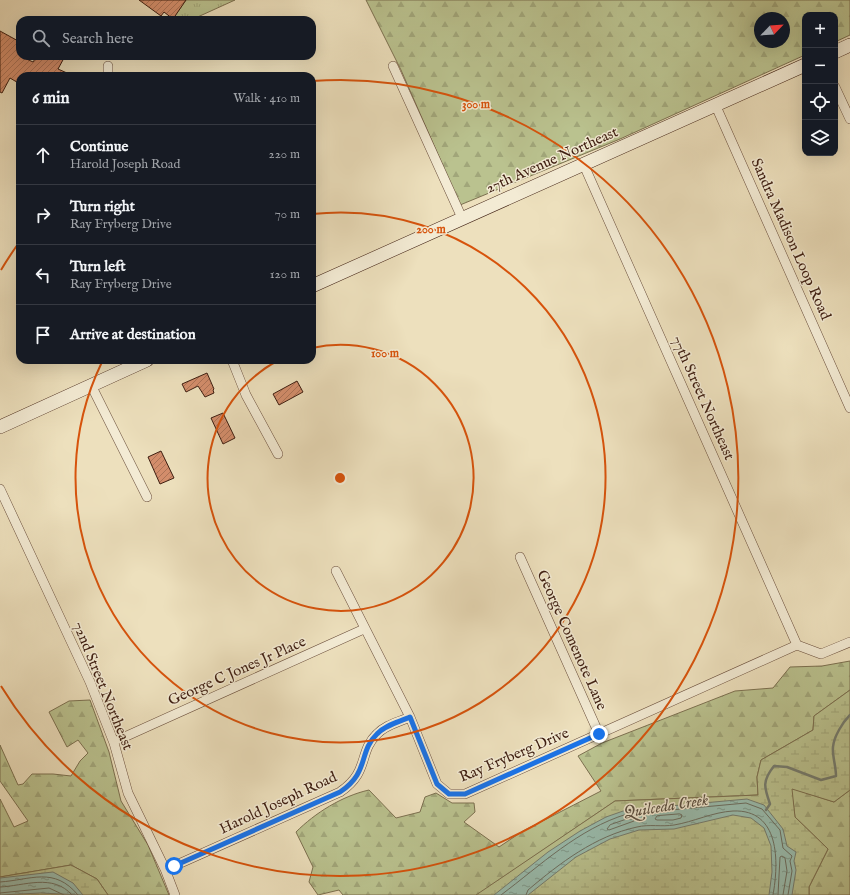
<!DOCTYPE html>
<meta charset="utf-8">
<style>
body{margin:0;font-family:"IM FELL English",serif;background:#20242c;color:#f1f3f6}
.controls{position:absolute;right:12px;top:12px;display:grid;overflow:hidden;border-radius:8px;box-shadow:0 4px 16px #0002}
.controls button{width:36px;height:36px;display:grid;place-items:center;padding:0;border:0;border-bottom:1px solid #363941;background:#171b24;color:#f1f3f6;font:20px sans-serif}
.compass{position:absolute;left:754px;top:12px;width:36px;height:36px;border-radius:50%;background:#171b24;box-shadow:0 4px 16px #0002;rotate:65deg}
.stop{position:absolute;width:12px;height:12px;margin:-9px;border:3px solid #1a73e8;border-radius:50%;background:#fff}
.stop.end{background:#1a73e8;border-color:#fff;box-shadow:0 1px 4px #0008}
.list{margin:0;padding:0;list-style:none}
h2{display:flex;justify-content:space-between;align-items:center;height:52px;margin:0;padding:0 16px;font-size:17px}
h2 small{font-size:13px;font-weight:400;color:#9ea1a6}
.list li{display:grid;grid-template-columns:26px 1fr auto;gap:12px;align-items:center;box-sizing:border-box;height:60px;padding:0 16px;border-top:1px solid #363941}
.list b{display:block;font-size:15px;white-space:nowrap}
.list p{margin:0;font-size:13px;white-space:nowrap;color:#9ea1a6}
.list em{font-size:13px;font-style:normal;color:#9ea1a6}
.icon{flex:none;width:22px;height:22px;fill:none;stroke:currentColor;stroke-width:2;stroke-linecap:round;stroke-linejoin:round}
.map{position:relative;flex:none;width:850px;height:895px;overflow:hidden}
.search{position:absolute;background:#171b24;box-shadow:0 4px 16px #0002;left:16px;top:16px;width:300px;height:44px;display:flex;align-items:center;gap:10px;box-sizing:border-box;padding:0 14px;border-radius:12px;color:#9ea1a6;font-size:15px}
.panel{position:absolute;background:#171b24;box-shadow:0 4px 16px #0002;left:16px;top:72px;width:300px;height:292px;border-radius:12px}
.map>svg:first-child{display:block}
</style>
<div class="map">
<svg width="850" height="895" viewBox="0 0 850 895">
<defs>
<pattern id="grass-tufts" width="24" height="20" patternUnits="userSpaceOnUse"><rect width="24" height="20" fill="#bac28f"/><path d="M3 7l-1-3M5 7V3M7 7l1-3M15 17l-1-3M17 17v-4M19 17l1-3" fill="none" stroke="#a1a67a"/></pattern>
<pattern id="forest-firs" width="22" height="20" patternUnits="userSpaceOnUse"><rect width="22" height="20" fill="#bac28f"/><path d="M5 1l3.5 6h-7zM16 11l3.5 6h-7z" fill="#a1a67a"/></pattern>
<pattern id="wetland-marsh" width="20" height="14" patternUnits="userSpaceOnUse"><rect width="20" height="14" fill="#bac28f"/><path d="M1 5h8M5 5V1M11 12h8M15 12V8" fill="none" stroke="#a1a67a"/></pattern>
<pattern id="water-ripples" width="26" height="14" patternUnits="userSpaceOnUse"><rect width="26" height="14" fill="#99bdaf"/><path d="M2 4q2-2 4 0t4 0M15 11q2-2 4 0t4 0" fill="none" stroke="#7e998d"/></pattern>
<pattern id="building-hatch" width="6" height="6" patternUnits="userSpaceOnUse"><rect width="6" height="6" fill="#d48e6c"/><path d="M-1 1l2-2M0 6l6-6M5 7l2-2" fill="none" stroke="#ad7357"/></pattern>
</defs>
<rect width="100%" height="100%" fill="#ede0bd"/>
<filter id="stains"><feTurbulence type="fractalNoise" baseFrequency=".005" numOctaves="4"/><feColorMatrix values="0 0 0 0 .2 0 0 0 0 .09 0 0 0 0 .02 0 0 0 .5 -.17"/></filter>
<radialGradient id="worn" r=".72"><stop offset=".6" stop-color="#630" stop-opacity="0"/><stop offset="1" stop-color="#630" stop-opacity=".3"/></radialGradient>
<!-- grass -->
<path fill="url(#grass-tufts)" stroke="#7c7050" d="M186,0H235L191,20H172Z"/>
<!-- forest -->
<path fill="url(#forest-firs)" stroke="#7c7050" fill-rule="evenodd" d="M366,0H850V35L835,42V15H805V55L620,139L460,205L401,70ZM760,18H784V42H760Z
M850,661V690L814,716L813,730L761,760L757,777L758,795L615,801L477,895H343L339,890L318,895L309,882L313,867L296,832C315,813 342,796 369,790L396,818L420,812L425,797L436,793L452,803H474L475,812L464,822L499,847L523,831L601,791L578,756L602,743L735,691L773,688L790,667L822,666Z
M90,700L109,752L121,801L148,845L169,895H108L97,879L71,865L0,877V799L14,827L28,821L0,781V745L18,785L23,784L32,774H53L71,776L80,761L88,753L78,740L67,747L49,712L69,701Z
M791,788L834,802L850,790V895H809V887L828,849L795,817Z"/>
<!-- wetland -->
<path fill="url(#wetland-marsh)" stroke="#7c7050" d="M850,690V790L834,802L792,789L795,817L828,849L809,887V895H476L615,801L758,795L757,777L761,760L813,730L814,716Z
M71,865L97,879L108,895H0V877Z"/>
<!-- water -->
<path fill="url(#water-ripples)" stroke="#757d70" d="M747,799L764,805L783,829L787,846L796,852L794,861L796,870L792,895H769L772,872L771,846L764,828L751,818L733,815L674,829L639,830L610,839L576,857L528,895H494L548,852L580,831L606,817L626,810Z
M53,872L73,883L83,895L40,893L0,895V878Z"/>
<g fill="none" stroke-linecap="round" stroke-linejoin="round">
<!-- shore -->
<path stroke="#6c6e60" stroke-width="1" d="M680,814L682,815L681,818L673,820H657L655,819L657,816Z
M627,819H633L634,821L609,830L607,829L610,825Z
M0,882C31,880 54,866 78,895
M0,887C24,886 53,873 72,895
M0,893L49,888L64,895
M501,895C541,865 578,829 627,814L746,803L762,809L780,830L783,848L792,856L790,861L792,871L788,895
M526,895L528,890C560,863 595,836 637,827C649,824 662,827 674,825C693,822 713,812 733,811C780,809 779,862 773,895
M778,895L780,857L782,856L785,858L787,871L783,895"/>
<!-- stream -->
<path stroke="#757d70" stroke-width="2.5" d="M766,810L770,804C764,787 762,781 774,766L787,767L821,780L836,776C836,766 832,755 833,747C834,736 843,722 850,715"/>
</g>
<!-- building -->
<path fill="url(#building-hatch)" stroke="#3e1e11" d="M139,0H186L173,19L164,12L161,16Z
M0,31L20,42V56L33,62L37,56H61L64,58L58,69L67,73L65,76H20V84L10,78L2,93L0,92Z
M207,373L214,389L213,390L214,393L205,397L198,386L186,392L182,384Z
M297,381L303,392L279,405L273,394Z
M223,413L235,438L223,444L211,418Z
M161,451L174,478L160,484L148,457Z"/>
<g fill="none" stroke-linecap="round" stroke-linejoin="round">
<!-- street casing -->
<g stroke="#6a4e3c" stroke-width="10">
<path id="street" d="M393,66L462,218
M108,76V66
M835,87L850,119
M715,104L850,408
M583,163L797,645
M232,360L246,395L278,454
M91,385L147,497
M0,489L90,682L114,743L128,793L165,869L175,895
M520,557L599,734
M336,571L410,717L437,784L449,794H465L797,645
M797,645L821,654L850,642
M120,739L364,629
M174,866L340,792C370,772 358,752 377,734C385,725 399,722 410,717"/>
</g>
<!-- secondary casing -->
<g stroke="#3e1e11" stroke-width="14">
<path id="secondary" d="M835,52L850,45
M312,286L805,65
M0,427L147,360"/>
</g>
<!-- street -->
<use href="#street" stroke="#f3ebd4" stroke-width="9"/>
<!-- secondary -->
<use href="#secondary" stroke="#f3ebd4" stroke-width="13"/>
</g>
<g fill="none" stroke-linecap="round" stroke-linejoin="round">
<!-- route -->
<path stroke="#1a73e8" stroke-width="5" d="M174,866L340,792C370,772 358,752 377,734C385,725 399,722 410,717L437,784L449,794H465L599,734"/>
</g>
<!-- distance rings -->
<g fill="none" stroke="#d7530c" stroke-width="2">
<path d="M312 348A133 133 0 1 1 279 360"/>
<path d="M312 214A265 265 0 1 1 102 362"/>
<path d="M1 270A398 398 0 0 1 18 244M312 81A398 398 0 1 1 1 686"/>
</g>
<g text-anchor="middle" dominant-baseline="central" stroke-width="3" stroke-linejoin="round" paint-order="stroke">
<!-- street labels -->
<g font-size="15" fill="#3e1e11" stroke="#f3ebd4">
<text transform="translate(552 160) rotate(-24)">27th Avenue Northeast</text>
<text transform="translate(791 239) rotate(66)">Sandra Madison Loop Road</text>
<text transform="translate(703 398) rotate(66)">77th Street Northeast</text>
<text transform="translate(572 640) rotate(66)">George Comenote Lane</text>
<text transform="translate(237 671) rotate(-24)">George C Jones Jr Place</text>
<text transform="translate(103 686) rotate(68)">72nd Street Northeast</text>
<text transform="translate(514 755) rotate(-23)">Ray Fryberg Drive</text>
<text transform="translate(278 803) rotate(-25)">Harold Joseph Road</text>
</g>
<!-- water labels -->
<g font-size="16" font-style="italic" fill="#594e40" stroke="#f3ebd4">
<text transform="translate(666 807) rotate(-9)">Quilceda Creek</text>
</g>
</g>
<circle cx="340" cy="478" r="6" fill="#d7530c" stroke="#f3ebd4" stroke-width="2"/>
<g font-size="12" text-anchor="middle" font-weight="bold" fill="#d7530c" stroke="#f3ebd4" stroke-width="3" stroke-linejoin="round" paint-order="stroke">
<text x="476" y="108">300 m</text>
<text x="431" y="233">200 m</text>
<text x="385" y="357">100 m</text>
</g>
<rect width="100%" height="100%" filter="url(#stains)"/>
<rect width="100%" height="100%" fill="url(#worn)"/>
</svg>
<div class="controls">
<button>+</button>
<button>−</button>
<button><svg class="icon" aria-label="locate" viewBox="0 0 24 24"><circle cx="12" cy="12" r="6"/><path d="M12 2v4M12 18v4M2 12h4M18 12h4"/></svg></button>
<button><svg class="icon" aria-label="layers" viewBox="0 0 24 24"><path d="M12 4l9 5-9 5-9-5zM3 14l9 5 9-5"/></svg></button>
</div>
<svg class="compass" viewBox="-18 -18 36 36"><path d="M0-13l5 13h-10z" fill="#e53935"/><path d="M0 13l5-13h-10z" fill="#9ea1a6"/></svg>
<div class="stop" style="left:174px;top:866px"></div>
<div class="stop end" style="left:599px;top:734px"></div>
<div class="search"><svg class="icon" aria-label="search" viewBox="0 0 24 24"><circle cx="10" cy="10" r="6"/><path d="M15 15l6 6"/></svg>Search here</div>
<section class="panel">
<h2>6 min<small>Walk · 410 m</small></h2>
<ul class="list">
<li><svg class="icon" aria-label="ahead" viewBox="0 0 24 24"><path d="M12 20V5M6 11l6-6 6 6"/></svg><div><b>Continue</b><p>Harold Joseph Road</p></div><em>220 m</em></li>
<li><svg class="icon" aria-label="right" viewBox="0 0 24 24"><path d="M7 20v-9h11M14 6l5 5-5 5"/></svg><div><b>Turn right</b><p>Ray Fryberg Drive</p></div><em>70 m</em></li>
<li><svg class="icon" aria-label="left" viewBox="0 0 24 24"><path d="M17 20v-9H6M10 6l-5 5 5 5"/></svg><div><b>Turn left</b><p>Ray Fryberg Drive</p></div><em>120 m</em></li>
<li><svg class="icon" aria-label="arrive" viewBox="0 0 24 24"><path d="M6 21V4h12l-3 4 3 4H6"/></svg><div><b>Arrive at destination</b></div></li>
</ul>
</section>
</div>
